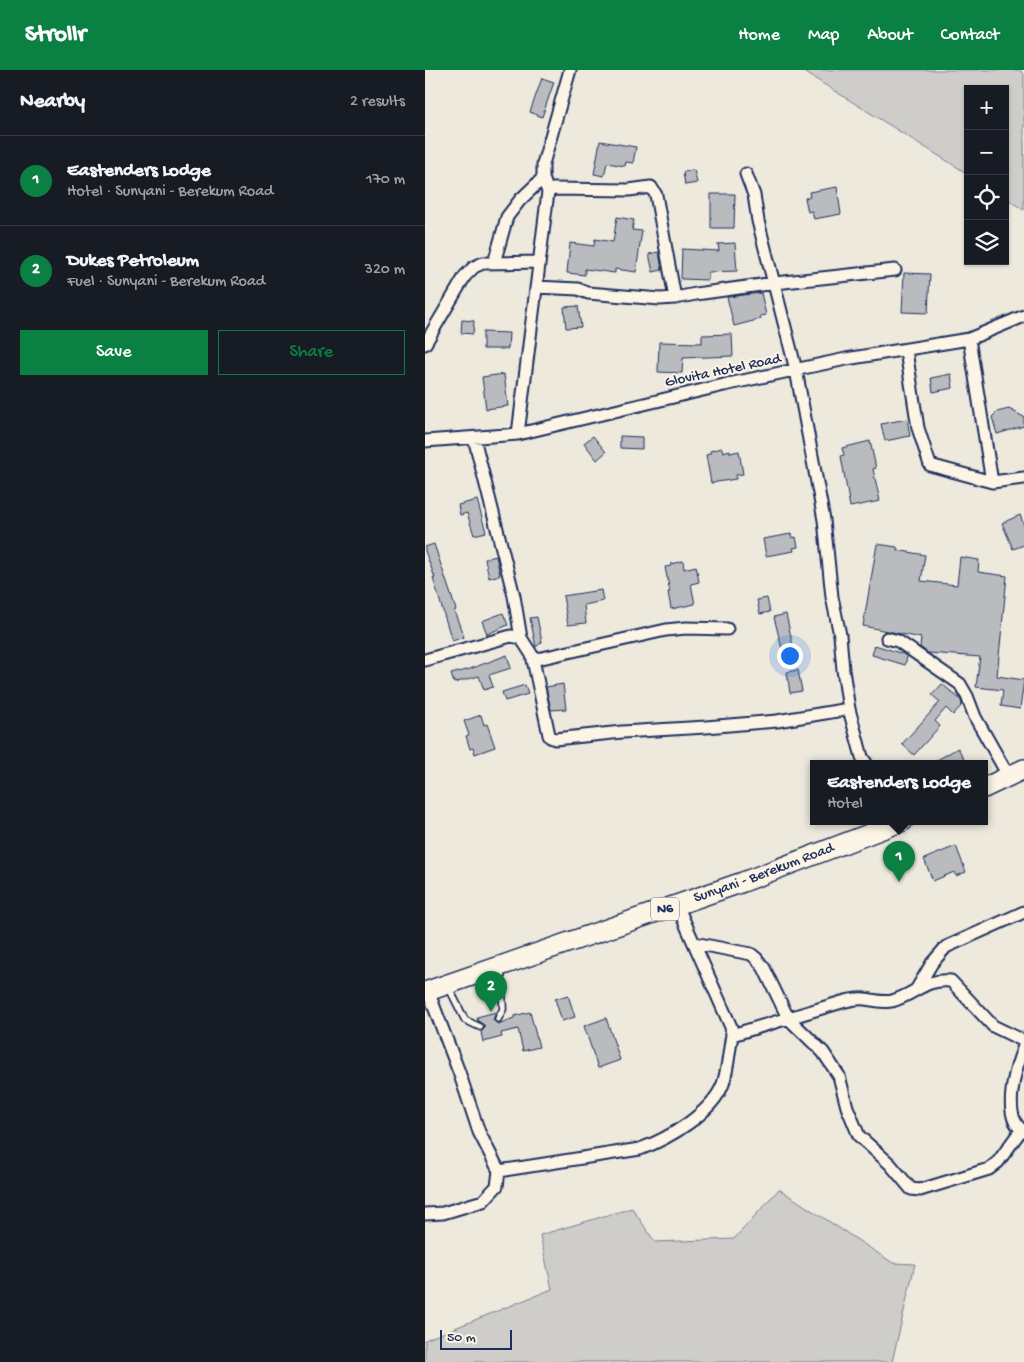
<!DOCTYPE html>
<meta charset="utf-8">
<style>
body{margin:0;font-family:"Gochi Hand",sans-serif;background:#20242c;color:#f1f3f6}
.controls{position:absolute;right:15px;top:15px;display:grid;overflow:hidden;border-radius:0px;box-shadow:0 1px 4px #0004}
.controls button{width:45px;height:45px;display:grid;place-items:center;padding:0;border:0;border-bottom:1px solid #363941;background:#171b24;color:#f1f3f6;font:25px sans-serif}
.scale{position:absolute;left:15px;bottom:12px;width:72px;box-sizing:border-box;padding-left:5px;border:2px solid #1b2f5e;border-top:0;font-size:14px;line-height:18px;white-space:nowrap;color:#1b2f5e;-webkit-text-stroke:4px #fcf5e5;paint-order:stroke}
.you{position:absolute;left:364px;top:585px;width:18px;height:18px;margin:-12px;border:4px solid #fff;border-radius:50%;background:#1a73e8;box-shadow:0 0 0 8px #1a73e833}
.badge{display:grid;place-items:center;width:32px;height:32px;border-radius:50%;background:#0b8043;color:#fff;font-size:16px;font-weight:700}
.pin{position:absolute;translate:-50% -41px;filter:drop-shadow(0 1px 2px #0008)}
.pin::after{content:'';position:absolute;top:26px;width:18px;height:15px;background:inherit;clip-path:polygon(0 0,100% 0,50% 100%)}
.popup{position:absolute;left:385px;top:690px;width:178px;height:65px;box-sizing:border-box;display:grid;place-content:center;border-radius:0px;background:#171b24;filter:drop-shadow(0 1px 4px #0005);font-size:16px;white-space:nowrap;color:#9ea1a6}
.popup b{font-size:19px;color:#f1f3f6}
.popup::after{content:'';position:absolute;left:50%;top:100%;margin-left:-10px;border:10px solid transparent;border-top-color:#171b24}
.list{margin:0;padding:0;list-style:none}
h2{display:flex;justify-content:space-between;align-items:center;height:65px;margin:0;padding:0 20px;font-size:21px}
h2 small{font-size:16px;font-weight:400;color:#9ea1a6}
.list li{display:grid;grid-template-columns:32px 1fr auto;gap:15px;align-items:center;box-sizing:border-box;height:90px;padding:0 20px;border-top:1px solid #363941}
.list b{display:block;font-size:19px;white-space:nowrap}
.list p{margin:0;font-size:16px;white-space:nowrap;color:#9ea1a6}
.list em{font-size:16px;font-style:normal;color:#9ea1a6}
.actions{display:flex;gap:10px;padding:15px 20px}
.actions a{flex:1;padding:11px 0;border:1px solid #0b8043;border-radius:0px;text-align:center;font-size:18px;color:#0b8043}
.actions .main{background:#0b8043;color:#fff}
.icon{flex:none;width:28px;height:28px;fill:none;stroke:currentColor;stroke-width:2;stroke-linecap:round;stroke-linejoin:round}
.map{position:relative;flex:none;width:599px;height:1292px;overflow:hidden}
header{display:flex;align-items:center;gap:30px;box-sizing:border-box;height:70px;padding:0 25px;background:#0b8043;color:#fff}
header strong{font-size:24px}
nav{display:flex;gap:28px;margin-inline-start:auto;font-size:18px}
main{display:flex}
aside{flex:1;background:#171b24}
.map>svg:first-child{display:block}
</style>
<header>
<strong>Strollr</strong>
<nav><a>Home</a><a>Map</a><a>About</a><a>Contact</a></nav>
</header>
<main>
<aside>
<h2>Nearby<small>2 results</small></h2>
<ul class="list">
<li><span class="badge">1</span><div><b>Eastenders Lodge</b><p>Hotel · Sunyani - Berekum Road</p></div><em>170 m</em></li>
<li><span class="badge">2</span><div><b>Dukes Petroleum</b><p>Fuel · Sunyani - Berekum Road</p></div><em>320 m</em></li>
</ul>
<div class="actions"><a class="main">Save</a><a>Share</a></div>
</aside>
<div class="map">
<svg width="599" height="1292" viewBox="0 0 599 1292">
<rect width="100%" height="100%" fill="#eee9dd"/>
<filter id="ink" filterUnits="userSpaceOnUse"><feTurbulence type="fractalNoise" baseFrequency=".02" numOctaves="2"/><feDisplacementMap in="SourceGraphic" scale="10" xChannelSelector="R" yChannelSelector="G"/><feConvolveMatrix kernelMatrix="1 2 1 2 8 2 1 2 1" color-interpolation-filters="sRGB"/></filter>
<g filter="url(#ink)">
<!-- green -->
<path fill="#cfcdca" stroke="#757e94" d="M376,0H595L599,4V140L580,128V19H543V104Z
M354,1119L468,1193L490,1194L467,1292H0V1270L127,1219L115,1165L207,1138L230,1172L309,1169Z"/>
<!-- building -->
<path fill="#babbbe" stroke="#1b2f5e" d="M117,8L129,12L117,47L105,42Z
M175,71L211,77L208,93L201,92L200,96L182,93L179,106L169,104Z
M269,100L272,113L260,115L258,102Z
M412,117L416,144L389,149L387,141L383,142L380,128L385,127L384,122Z
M286,124H310L309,158H286Z
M192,147L209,150L207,160L217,161L211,202L190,199V203L160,199V205L142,203L145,173L169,176L170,169L188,172Z
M310,173L312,201L283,202V210L256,209L257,179L294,181L293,174Z
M234,182L237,200L228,202L224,184Z
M479,203L505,204L503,243L477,242Z
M336,223L341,245L335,246L336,249L309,256L302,227Z
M153,236L156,257L141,258L139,237Z
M37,250L49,251L48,264L36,263Z
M58,262L84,263L83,279H58Z
M307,264L308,286L258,288L257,303L233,302L234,272L277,273V265Z
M79,304L83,336L61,339L57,307Z
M526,304L528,318L508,322L506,308Z
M584,339L599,347V356L572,364L567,347L572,342Z
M482,349L485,366L460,371L456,354Z
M168,366L181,382L172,390L159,373Z
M195,366L217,367V379L195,378Z
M445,371L451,398L448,399L455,431L425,437L416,386L419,385L417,378Z
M297,378L298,382L305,380V383L314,381L318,404L311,405V409L286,413L281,385L285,384V381Z
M52,430L61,462L49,465L42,443L35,445L33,435Z
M595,445L599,455V475L588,479L577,453Z
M366,464L367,468L371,467L373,477L368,478L369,481L341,486L338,469Z
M9,474L31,540L29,541L39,567L27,571L8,508H10L0,481V477Z
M452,474L472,477V480L500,485L496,511L532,515L535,487L554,490L553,502L582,506L572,606L599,610L595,639L576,636L578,620L551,617L555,587L503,583L495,577L496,568L438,556Z
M71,486L75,505L64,508L60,489Z
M258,491L259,499L271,496L274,512L266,514L270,534L246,539L243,522H245L240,497L246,496V494Z
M176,520L178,531L159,535L161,553L143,555L138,526Z
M342,528L345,542L335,544L332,530Z
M78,543L83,555L62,564L57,551Z
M361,544L368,576L357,579L349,547Z
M112,547L117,572L111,577L105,548Z
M450,575L478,584L482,587L480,595L447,585Z
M82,585L86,598L64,605L68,617L59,620L54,606L29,613L26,604L45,599Z
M373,600L377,621L365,623L362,602Z
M138,614L141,639L126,640L121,617Z
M517,614L536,630L537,635L528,645L521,638L510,651L515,656L489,685L477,674L515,632L507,625Z
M100,615L103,624L80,631L77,622Z
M56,645L59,655L62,654L70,677L50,684L48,678L45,679L41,666L44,665L39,651Z
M533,678L539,689L531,693H507Z
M531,776L541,802L531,806L529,802L508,811L499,789Z
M143,925L150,947L137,951L130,929Z
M71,942L68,950L73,954L89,948V946L105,942L114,977L98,981L93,959L76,963L77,967L58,972L56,962L59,959L60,956L53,951L52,947Z
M181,948L195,990L173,998L159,956Z"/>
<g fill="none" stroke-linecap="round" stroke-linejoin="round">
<!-- service casing -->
<g stroke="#1b2f5e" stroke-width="9">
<path id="service" d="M23,916L40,950L55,957
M73,949L78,939L76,900"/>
</g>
<!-- minor casing -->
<g stroke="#1b2f5e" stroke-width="15">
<path id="minor" d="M321,104L329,125L333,151L371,300L399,450L407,527L415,565L418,600L424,639
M123,122L118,108V94L145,0
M69,193L82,147L95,130L118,108
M111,217L153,219L163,223L235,229L250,228L271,224L350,213L470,200
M544,269L567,412L599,408
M0,274L40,206L49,197L58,193L114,192
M481,281L493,358L505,395L567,412
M93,364L123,122L128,119L204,120L226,117L231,125L250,228
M49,368L89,526L96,568
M0,371L93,364L299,315L421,289L544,269L599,246
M462,568L473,571L535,614L542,626L550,647L584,707
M0,590L86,566L96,568L107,585L124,665L125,667L130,669L197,662L281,657L352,651L424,639L437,687L441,693
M108,590L241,560L261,558L302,559
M252,835L306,957L307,965L417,932C424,930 432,928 440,929C450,930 458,933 467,931C491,924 500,908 526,911L568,956L599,971
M269,873L326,884L332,889L339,898L363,948L398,982L414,1006L422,1037L434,1066L465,1094L486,1119L495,1120L564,1099L573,1092L596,1060
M491,920L507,893L521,877L599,842
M599,976C591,996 575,1048 599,1061
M74,1101L215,1079C243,1069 287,1043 298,1014C303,999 304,981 307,965
M0,1144L18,1143L58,1131L72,1116L74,1101L54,1062L34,1002L3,921"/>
</g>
<!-- primary casing -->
<g stroke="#1b2f5e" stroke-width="22">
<g id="primary">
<path d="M559,718L599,699"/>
<path id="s1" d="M0,922L318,812L478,751"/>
</g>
</g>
<!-- service -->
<use href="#service" stroke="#fcf5e5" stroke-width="5.5"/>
<!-- minor -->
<use href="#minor" stroke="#fcf5e5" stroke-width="11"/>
<!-- primary -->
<use href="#primary" stroke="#fcf5e5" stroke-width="19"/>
</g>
</g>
<g text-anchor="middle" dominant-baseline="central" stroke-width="4" stroke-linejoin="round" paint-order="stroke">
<!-- shield labels -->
<rect fill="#fcf5e5" stroke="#5e6a86" stroke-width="1" x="226" y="827.5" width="28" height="23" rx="4"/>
<g font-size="14" font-weight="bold" fill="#1b2f5e">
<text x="240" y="839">N6</text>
</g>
<!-- street labels -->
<g font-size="15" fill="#1b2f5e" stroke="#fcf5e5">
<text transform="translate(298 301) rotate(-12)">Glovita Hotel Road</text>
<text stroke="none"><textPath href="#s1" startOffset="359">Sunyani - Berekum Road</textPath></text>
</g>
</g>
</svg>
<div class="controls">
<button>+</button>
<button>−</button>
<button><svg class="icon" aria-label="locate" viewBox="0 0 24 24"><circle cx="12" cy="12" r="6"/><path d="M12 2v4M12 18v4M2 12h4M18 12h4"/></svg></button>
<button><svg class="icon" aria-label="layers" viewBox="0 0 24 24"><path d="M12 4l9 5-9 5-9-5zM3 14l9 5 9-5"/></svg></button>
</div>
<div class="scale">50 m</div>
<div class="you"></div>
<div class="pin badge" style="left:474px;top:812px">1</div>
<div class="popup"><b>Eastenders Lodge</b>Hotel</div>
<div class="pin badge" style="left:66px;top:942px">2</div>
</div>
</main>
